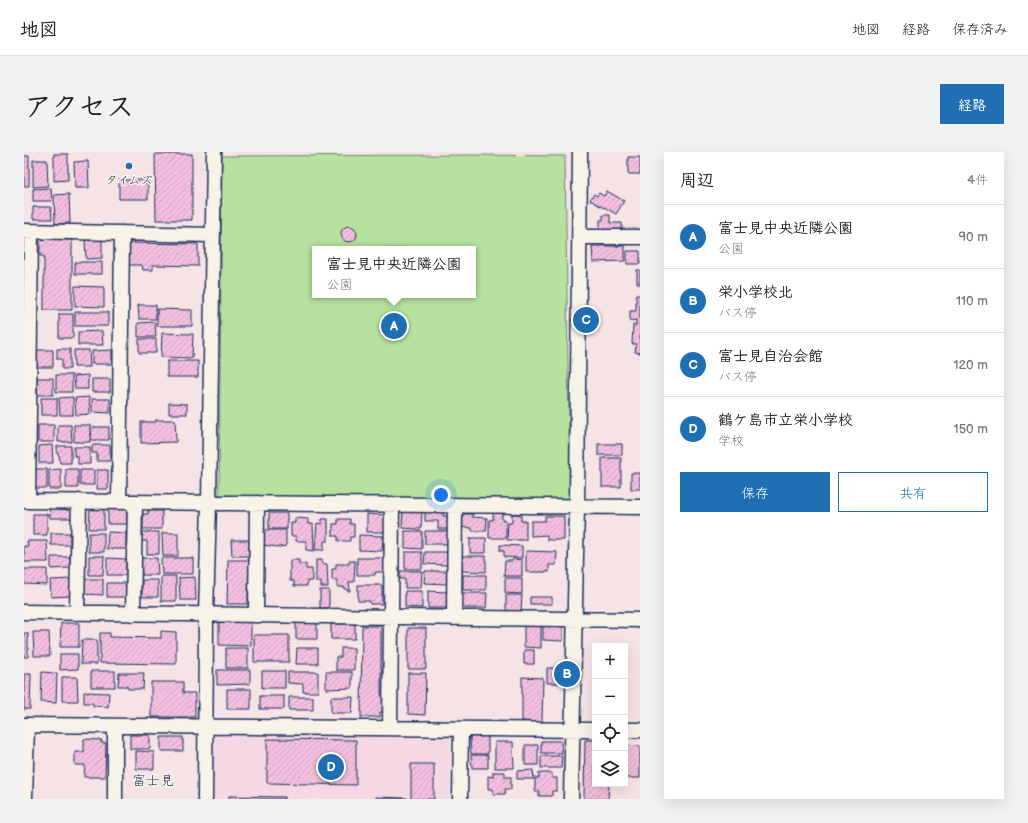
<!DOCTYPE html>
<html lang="ja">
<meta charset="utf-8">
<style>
body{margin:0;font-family:"Balsamiq Sans","Klee One",sans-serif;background:#f2f2f2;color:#222}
.controls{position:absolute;right:12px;bottom:12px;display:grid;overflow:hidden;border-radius:0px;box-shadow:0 4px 16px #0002}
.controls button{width:36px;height:36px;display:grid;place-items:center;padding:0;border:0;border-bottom:1px solid #e0e0e0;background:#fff;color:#222;font:20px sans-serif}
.you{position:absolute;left:417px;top:343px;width:14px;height:14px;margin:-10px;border:3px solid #fff;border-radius:50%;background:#1a73e8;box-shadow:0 0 0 6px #1a73e833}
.badge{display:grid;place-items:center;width:26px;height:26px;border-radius:50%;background:#1f6fb2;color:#fff;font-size:13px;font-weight:700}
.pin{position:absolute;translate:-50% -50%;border:2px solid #fff;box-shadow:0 1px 4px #0006}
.popup{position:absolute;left:288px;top:94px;width:164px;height:52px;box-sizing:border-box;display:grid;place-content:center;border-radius:0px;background:#fff;filter:drop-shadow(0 1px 3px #0005);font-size:13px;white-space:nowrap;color:#767676}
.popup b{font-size:15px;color:#222}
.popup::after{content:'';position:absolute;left:50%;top:100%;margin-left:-8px;border:8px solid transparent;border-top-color:#fff}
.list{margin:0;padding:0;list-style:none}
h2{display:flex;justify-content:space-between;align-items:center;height:52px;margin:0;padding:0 16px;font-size:17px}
h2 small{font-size:13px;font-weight:400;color:#767676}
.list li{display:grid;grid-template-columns:26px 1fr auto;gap:12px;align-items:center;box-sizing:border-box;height:64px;padding:0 16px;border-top:1px solid #e0e0e0}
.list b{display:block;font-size:15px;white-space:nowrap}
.list p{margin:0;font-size:13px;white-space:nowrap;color:#767676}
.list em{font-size:13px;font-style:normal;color:#767676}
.actions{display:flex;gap:8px;padding:12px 16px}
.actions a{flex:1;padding:9px 0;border:1px solid #1f6fb2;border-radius:0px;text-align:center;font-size:14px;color:#1f6fb2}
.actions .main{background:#1f6fb2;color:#fff}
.icon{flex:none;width:22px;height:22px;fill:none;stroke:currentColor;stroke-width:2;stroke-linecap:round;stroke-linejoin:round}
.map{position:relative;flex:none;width:616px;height:647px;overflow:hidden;border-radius:0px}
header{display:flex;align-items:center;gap:24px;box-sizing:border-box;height:56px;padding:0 20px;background:#fff;border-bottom:1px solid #e0e0e0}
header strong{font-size:19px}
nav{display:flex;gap:22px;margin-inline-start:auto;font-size:14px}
.intro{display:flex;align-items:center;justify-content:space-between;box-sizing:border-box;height:96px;padding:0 24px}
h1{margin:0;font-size:28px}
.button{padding:10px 18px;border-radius:0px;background:#1f6fb2;color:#fff;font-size:14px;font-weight:700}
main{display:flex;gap:24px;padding:0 24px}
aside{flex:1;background:#fff;border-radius:0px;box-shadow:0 4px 16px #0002}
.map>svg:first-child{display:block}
</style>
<header>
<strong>地図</strong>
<nav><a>地図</a><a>経路</a><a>保存済み</a></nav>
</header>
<div class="intro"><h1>アクセス</h1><a class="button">経路</a></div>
<main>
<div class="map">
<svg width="616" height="647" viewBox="0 0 616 647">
<defs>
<pattern id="building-hatch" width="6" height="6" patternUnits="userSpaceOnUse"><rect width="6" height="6" fill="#f3bfde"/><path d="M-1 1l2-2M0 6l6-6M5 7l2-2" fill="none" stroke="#d0a4c1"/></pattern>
</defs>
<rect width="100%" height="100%" fill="#f6e3e5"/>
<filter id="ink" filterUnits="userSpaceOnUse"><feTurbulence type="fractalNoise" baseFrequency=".025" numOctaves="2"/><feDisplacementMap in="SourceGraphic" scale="8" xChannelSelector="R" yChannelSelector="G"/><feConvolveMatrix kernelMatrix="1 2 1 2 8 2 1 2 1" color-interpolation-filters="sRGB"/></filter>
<g filter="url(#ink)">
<!-- built -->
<path fill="#f5d8e3" d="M189,580L426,583V647H188Z"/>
<!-- green -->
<path fill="#b6e19e" stroke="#68887e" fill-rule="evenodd" d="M449,3L541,4L546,348L195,344L198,4ZM291,97H449V143H291Z"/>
<!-- building -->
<path fill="url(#building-hatch)" stroke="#1b2f5e" d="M30,2H44V28L30,29Z
M131,2H168V68H132Z
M0,4H5V34H0Z
M604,5H616V22H604Z
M9,8H23L24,34L9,35Z
M64,9L65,36H51L50,10Z
M95,28H124V47H95Z
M27,36L28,49H9V37Z
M583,39L600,49L592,62L580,55V56L566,48L570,42L573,44L575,41L580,44Z
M45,42L46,71L31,72L30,43Z
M9,55H27L28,67H9Z
M579,63H586V71H598V78H576V68H579Z
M317 82a8 8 0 1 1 16 0a8 8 0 1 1-16 0Z
M16,87L48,88V158H20V104H16Z
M61,88H78V106L62,107Z
M102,91L174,92V114L129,113V118H119L118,113H102Z
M568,94H601V109L569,110Z
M603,99H616V112H603Z
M51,110H78V122H51Z
M613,118H616V132H613Z
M51,134L80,135V155L51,154Z
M612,143H616V201L611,200L612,192H608L609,173H612V168L606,169V159H612Z
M114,153H132V167H115Z
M133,157L168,158V174H133Z
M51,160H84V174H51Z
M35,162H49V186H35Z
M131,170L132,185H114V171Z
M78,179L79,193H54V180Z
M138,181L169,182L168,206L137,205Z
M115,187H132V201H115Z
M33,197H46V217H38V207H33Z
M13,198H29V215H13Z
M50,198H65L66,215H50Z
M88,198V212H68V199Z
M143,209H174V225H143Z
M32,223H48V240H32Z
M64,223V237H51L50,224Z
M13,226H29V243H13Z
M68,227H86V240H68Z
M49,245V263H36L35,246Z
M65,245L66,262L52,263L51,246Z
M17,246H33V263H17Z
M68,247H86V261L68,260Z
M145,251L163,252V262H145Z
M132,268H151L152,290L117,291V270H132Z
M14,273H30V290H14Z
M34,273H47L48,290H34Z
M50,273H66V290H50Z
M68,275H85V288H67Z
M574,292H598V303H574Z
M28,293L29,311H15V294Z
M68,293H86V309H73V301H68Z
M33,294H47V311H36L35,303L33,302Z
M50,295H66V312H54V304H50Z
M578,306H597V335H578Z
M11,317H23V336H11Z
M37,317V337H25V318Z
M42,317H54V336H42Z
M56,318H70V333H56Z
M73,318H84V337H73Z
M607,321H616V337H607Z
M25,354H42V358H49V366H26Z
M66,356L80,357V377H65Z
M84,357H103V372H84Z
M124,359H138V377H119V362H124Z
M379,359L398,360L397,377L378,376Z
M401,359H419V364H424L425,377H414V369H401Z
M245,361H263V377H245Z
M469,361H478V368H482V386H465V368H469Z
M9,362H23V383H9Z
M343,362L361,363V380H343Z
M438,362H449L448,365L463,366L462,379H448V376L437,375Z
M488,362H497V369H502V388H483L484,371H488Z
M521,364H540V388H523V383L507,384V369H521Z
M271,366L284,367V372H289L290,399L282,398V389H272V384H267V371H271Z
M298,367H304V389H300V398H291L293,371L298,372Z
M314,367H326V372H330V385H326V389H314V384H309V372H314Z
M239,378H262V394L255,395L239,393Z
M381,379H398V397L381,396Z
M401,379H424L423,392H401Z
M84,380L102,381V397H83Z
M116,380H135V402H123V389H116Z
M27,381H46V393H27Z
M65,381H80V400H65Z
M138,381H154V404H139Z
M335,383L359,384L358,399L335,398Z
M446,386H462V401H446Z
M207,388H225V404H208Z
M3,389H23L24,410H0V394H4Z
M476,393L498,394V406L480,405V399H476Z
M502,399L533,400L532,413H525V420H502Z
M381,400H398V417H381Z
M401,400H423V413L400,412Z
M65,404H80L79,423H65Z
M439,404H462V420L438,419Z
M27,405H46L47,416L27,417Z
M83,406L102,407V423H83Z
M117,406H133L134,423H118Z
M137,406H169V422H138Z
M333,406H361V420H351V423H333Z
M489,407L498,408V424H480L481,409H488Z
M204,408H225L224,452H203Z
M266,408H275V412H282V417H288V429H283V434H270V429H266Z
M292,408H298V412H303L304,435H297V430H292Z
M325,409H331L330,430H325L326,439H323V437H320V435H313V428H308V417H312V412H325Z
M0,417H23V433L0,432Z
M376,419H398L397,436H381V427H376Z
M401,419H423V432L400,431Z
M439,423H462V438H439Z
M137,424H152V449H137Z
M171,425L172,448H156L155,426Z
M481,426H498V442L481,441Z
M47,427V444L27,445L26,428Z
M60,427H79V443L59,442Z
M118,428H134V445H118Z
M83,431H102V445H83Z
M334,433H358V452H346V449H334Z
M296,438H305V456H296Z
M381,439H398V456L381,455Z
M404,439L423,440V456H404Z
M439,441H463L462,456H439Z
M482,443H498L497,459H482Z
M506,445H528V452H506Z
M195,469L227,470V494L195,493Z
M37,471H55V495H36Z
M272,471H293V487H272Z
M307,472H331V487H307Z
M500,473H517V496L500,495Z
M338,474H357V543H359V560H356V565H337Z
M519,474H539V489L519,488Z
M384,476H402V517H384Z
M137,479L152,480V512L76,511V481H86V485L137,486Z
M9,480H25L26,504H10Z
M0,481H4V505H0Z
M230,483H265V510H230Z
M58,488H73V512H57Z
M202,496H224V516H202Z
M273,496H294V512H272Z
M317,496H330V518H312V505H317Z
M500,498H510V512H500Z
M36,502H54V517L36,518Z
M523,516H539V531H523Z
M193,518H226V532L193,533Z
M67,519H91V535H67Z
M238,519H261V536H238Z
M18,520L33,521L32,551L17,550Z
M264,520H294V540H279V532L264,531Z
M302,520H328V536L302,537Z
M95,521H120L119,537H104L103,534H94Z
M384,521H402L401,563L384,562Z
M0,522H7L6,557H0Z
M38,525H53L54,549H38Z
M498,525L519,526L518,570L498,569Z
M127,530H159V541H171V565H127Z
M203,537H227V557H203Z
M60,540L85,541L84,555L69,554V551H60Z
M236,544H260V557H236Z
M265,545H289V558H265Z
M307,545H329L328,561H307Z
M106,583H126V597H106Z
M446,584H464V602H447Z
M137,585H159V599H137Z
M60,587L78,588L77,591H82L81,625H60L61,613H51V600H60Z
M243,587L332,588V633L243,631Z
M561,588H571V632H585L584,647H560Z
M517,589H537L538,601H517Z
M471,590H489L490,616H471Z
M501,593H514V613H501Z
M602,593L616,594V626H601V596L602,597Z
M112,599L130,600V617H112Z
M447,603H464V616H448Z
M517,604H538L537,616H517Z
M387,612H410V647H387Z
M509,618L510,627H493V619Z
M469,620H481V625H487V637H481V642H469V637H464V624L469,625Z
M515,621H528V626H533V639H528V644H515V639H511V626H515Z
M205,644L261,645V647H205Z
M352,645L383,646V647H352Z"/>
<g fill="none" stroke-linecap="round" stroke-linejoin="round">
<!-- minor casing -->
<g stroke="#1b2f5e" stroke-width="17">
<path id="minor" d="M0,79L188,83
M556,85H616
M0,349L616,355
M4,349L7,79
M95,349L98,81
M0,460L616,468
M53,461L55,349
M109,462L111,350
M232,463L233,351
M430,466L431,353
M0,573L571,578
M366,576L368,352
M601,578H616
M1,647L3,573
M91,647V574
M181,647L182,463L185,351L190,0
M436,647L437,577
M547,647L553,354L556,0"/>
</g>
<!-- minor -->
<use href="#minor" stroke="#f7f3e8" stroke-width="14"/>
</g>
</g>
<!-- markers -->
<circle fill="#1f6fb2" stroke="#f7f3e8" stroke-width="1.5" cx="105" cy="14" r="4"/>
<g text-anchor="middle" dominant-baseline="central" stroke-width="3" stroke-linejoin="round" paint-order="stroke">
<!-- poi labels -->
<g font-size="12" fill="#1b2f5e" stroke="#f7f3e8">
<text x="105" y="28">タイムズ</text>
</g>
<!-- quarter labels -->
<g font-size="14" fill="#1b2f5e" stroke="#f7f3e8">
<text x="129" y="628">富士見</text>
</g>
</g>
</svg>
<div class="controls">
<button>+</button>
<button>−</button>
<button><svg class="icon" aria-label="locate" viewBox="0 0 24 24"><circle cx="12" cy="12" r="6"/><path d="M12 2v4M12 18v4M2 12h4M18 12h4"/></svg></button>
<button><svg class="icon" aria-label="layers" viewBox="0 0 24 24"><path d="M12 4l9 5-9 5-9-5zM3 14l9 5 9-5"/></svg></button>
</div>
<div class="you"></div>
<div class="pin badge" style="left:370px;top:174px">A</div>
<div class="popup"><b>富士見中央近隣公園</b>公園</div>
<div class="pin badge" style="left:543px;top:522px">B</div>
<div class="pin badge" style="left:562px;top:168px">C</div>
<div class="pin badge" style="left:307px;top:615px">D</div>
</div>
<aside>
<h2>周辺<small>4件</small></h2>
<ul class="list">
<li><span class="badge">A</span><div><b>富士見中央近隣公園</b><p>公園</p></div><em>90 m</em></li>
<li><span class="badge">B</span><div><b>栄小学校北</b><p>バス停</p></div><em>110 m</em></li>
<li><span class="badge">C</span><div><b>富士見自治会館</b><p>バス停</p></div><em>120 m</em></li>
<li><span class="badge">D</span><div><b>鶴ケ島市立栄小学校</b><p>学校</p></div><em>150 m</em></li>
</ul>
<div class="actions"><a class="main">保存</a><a>共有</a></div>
</aside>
</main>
